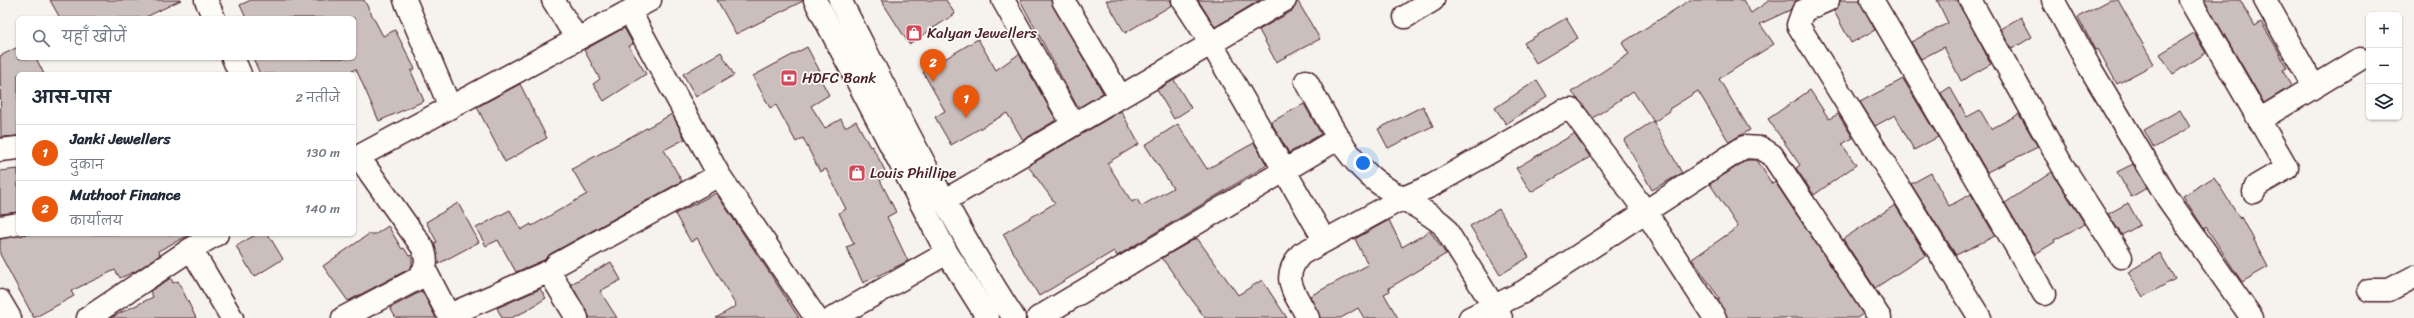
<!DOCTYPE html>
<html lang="hi">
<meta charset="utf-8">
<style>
body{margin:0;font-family:Sriracha,"Playpen Sans Deva",sans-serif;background:#f6f6f7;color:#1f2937}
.controls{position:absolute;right:12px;top:12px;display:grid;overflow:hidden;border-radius:6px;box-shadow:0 1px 3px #0004}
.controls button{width:36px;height:36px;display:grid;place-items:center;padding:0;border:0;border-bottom:1px solid #e0e1e3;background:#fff;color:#1f2937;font:20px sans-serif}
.you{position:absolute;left:1363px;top:163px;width:14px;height:14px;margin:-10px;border:3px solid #fff;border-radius:50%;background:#1a73e8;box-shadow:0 0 0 6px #1a73e833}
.badge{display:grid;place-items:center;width:26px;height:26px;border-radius:50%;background:#ea580c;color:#fff;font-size:13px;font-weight:700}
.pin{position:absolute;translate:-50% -33px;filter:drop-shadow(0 1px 2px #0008)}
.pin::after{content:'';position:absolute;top:21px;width:14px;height:12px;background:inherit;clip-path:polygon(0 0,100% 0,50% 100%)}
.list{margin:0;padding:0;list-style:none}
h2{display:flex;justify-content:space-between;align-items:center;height:52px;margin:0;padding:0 16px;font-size:17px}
h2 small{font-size:13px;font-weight:400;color:#747a83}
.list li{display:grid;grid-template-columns:26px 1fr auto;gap:12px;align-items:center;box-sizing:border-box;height:56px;padding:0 16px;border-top:1px solid #e0e1e3}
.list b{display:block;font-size:15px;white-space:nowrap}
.list p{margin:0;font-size:13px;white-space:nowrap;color:#747a83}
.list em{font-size:13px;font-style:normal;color:#747a83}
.icon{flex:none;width:22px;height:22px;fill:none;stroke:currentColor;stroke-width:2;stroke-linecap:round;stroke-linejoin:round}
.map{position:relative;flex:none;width:2414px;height:318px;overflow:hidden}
.search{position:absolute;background:#fff;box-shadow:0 1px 3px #0004;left:16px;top:16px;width:340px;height:44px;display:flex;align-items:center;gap:10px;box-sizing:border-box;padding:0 14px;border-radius:6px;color:#747a83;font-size:15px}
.panel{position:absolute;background:#fff;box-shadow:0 1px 3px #0004;left:16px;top:72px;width:340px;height:164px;border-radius:6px}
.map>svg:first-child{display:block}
</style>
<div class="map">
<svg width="2414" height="318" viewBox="0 0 2414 318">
<rect width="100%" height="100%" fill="#f6f3ef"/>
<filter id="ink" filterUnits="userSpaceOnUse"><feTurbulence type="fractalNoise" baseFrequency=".025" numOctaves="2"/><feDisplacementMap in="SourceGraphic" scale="8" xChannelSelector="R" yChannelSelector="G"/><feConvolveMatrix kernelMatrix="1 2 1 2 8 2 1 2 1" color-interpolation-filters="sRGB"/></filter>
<g filter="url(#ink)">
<!-- building -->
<path fill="#cbbfbe" stroke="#4a1f2b" d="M50,0H181L144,18H60Z
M251,0H364L383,36L395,30L415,69L411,71L424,101L379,121L356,69L346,74H260L253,58H354V18H246L240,5Z
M717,0H803V1L736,34Z
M881,0H946L955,14L909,44Z
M1020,0H1051L1103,93L1078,108Z
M1106,0H1171L1172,5L1125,33Z
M1198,0H1260L1215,27Z
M1297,0L1320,39L1276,62L1259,30L1292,11Z
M1690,0H1743L1751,13L1770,0H1797L1790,10L1760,24L1774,44L1719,79L1750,130L1729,142L1698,91L1669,109L1670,111L1654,122L1633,91L1593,118L1572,92L1629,54L1622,43Z
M1840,0H1860L1875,30L1851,43L1834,11L1838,7Z
M1937,0H1958L1991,64L1961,81L1944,47L1921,59L1911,42L1948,23Z
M2110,0H2118L2154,64L2117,84L2098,49L2095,50L2078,17Z
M2204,0H2240L2255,26L2261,22L2276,47L2287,68L2283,70L2291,86L2264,103Z
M2021,17L2032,37L2012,49L2000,29Z
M1566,18L1578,38L1536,63L1524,43Z
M624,28L633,44L629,46L646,74L604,101L593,84L600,79L584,50Z
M2194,33L2206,53L2173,74L2160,54Z
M978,39L996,70L1019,54L1056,120L1023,140L1007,113L951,145L935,117L945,111L923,72Z
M18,47V58H36L44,74H18V136L1,137L0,56Z
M807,47L824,79L821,80L829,95L811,106L825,128L841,119L845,127L856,121L870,147L872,146L888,176L880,180L896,212L887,217L908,261L863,283L846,247L854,244L839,213L846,209L826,169L820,172L803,138L796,142L776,105L770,108L753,76Z
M721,52L734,75L696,97L683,74Z
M1903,79L1938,137L1914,150L1895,115L1875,126L1860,102Z
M1174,80L1191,108L1174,119L1157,90Z
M1537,80L1547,96L1506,124L1495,108Z
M520,84L547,138L505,162L477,107Z
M1950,87L1967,117L1980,110L1991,129L2019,114L2038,147L1987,172L1941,93Z
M1810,90L1829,119L1838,114L1853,138L1842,144L1856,165L1814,195L1796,168L1800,165L1768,119Z
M1304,104L1321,134L1289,153L1271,122Z
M1423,106L1433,126L1388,148L1378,129Z
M2180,110L2190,127L2154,148L2144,130Z
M1121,111L1139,144L1107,163L1132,202L1137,199L1141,206L1173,188L1145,145L1178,124L1207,169L1254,143L1267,165L1117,256L1114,251L1039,296L1003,234L1055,203L1028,166Z
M672,114L685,139L664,150L682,181L550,254L544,260L516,272L498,240L486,246L476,228L510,210L521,230L531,224L532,226L587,194L572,169Z
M1653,121L1682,173L1652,190L1624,140Z
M1574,134L1590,157L1531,192L1516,168Z
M1747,160H1757L1772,184L1775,182L1863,314L1857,318H1727L1718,300L1720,299L1692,259L1738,227L1710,184Z
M2133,164L2147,188L2131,197L2117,172Z
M18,169V212L0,214V171Z
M2052,172L2085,224L2054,240L2055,242L2035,254L2005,203Z
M1931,173L1949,206L1971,194L1995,236L1956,255L1911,184Z
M2214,177L2240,219L2242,217L2268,267L2242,282L2206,227L2204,229L2183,196Z
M716,193L767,269L799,318H716L736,306L697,238L691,242L675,214Z
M458,203L479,242L438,264L434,243L437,242L426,222Z
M2128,203L2140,225L2122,235L2108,214Z
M1895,205L1926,255L1875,288L1843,239Z
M1499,209L1529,257L1500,275L1470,226Z
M1389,220L1402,247L1430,231L1446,254L1389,288L1390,291L1384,294L1398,318H1364L1358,308L1341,318H1320L1310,296L1368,265L1355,239Z
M388,226L402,249L404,248L409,256L412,255V265L409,269L348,301L323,266L369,234H376Z
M25,234H191L158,251L160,255L136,271L120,278L115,270L71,291L74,296L34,318L0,254V239Z
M257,234H268L283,259L254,277L236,246Z
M1197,238L1238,295L1262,280L1287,318H1205L1162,258Z
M2160,253L2175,279L2143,297L2128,272Z
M611,262L621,280L600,291L617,318H590L571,284Z
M171,278L173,283L178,281L196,318H110L153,297L150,291Z
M540,289L546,298L526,311L511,318H502L497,308Z
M422,291L436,318H396L390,308Z"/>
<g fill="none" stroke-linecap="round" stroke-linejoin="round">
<!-- minor casing -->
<g stroke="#4a1f2b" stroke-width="25">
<path id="minor" d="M206,0L214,18
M405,0L450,107
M553,0L577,39
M815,0L947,253L988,318
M840,0C895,107 948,216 1014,318
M1003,0L1072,123
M1063,0L1120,96
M1183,0L1211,43L1325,241
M1828,0L1803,11L1798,25L1980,318
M1872,0L2044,294
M1970,0L2062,165L2121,257
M2053,0L2089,66L2168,199L2252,318
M2190,0L2287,168L2256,186L2254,192
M630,12L719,175L816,318
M1405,17L1433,0
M233,58L240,74
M1306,81C1325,114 1342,152 1371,177C1393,196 1421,206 1443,225L1501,318
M2314,87L2360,59
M2259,120L2314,87L2265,0
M0,150L18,148
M354,159L650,0
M944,201L1285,0
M0,227L18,224
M191,249L232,318
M425,270L450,318
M2369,290H2389L2414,277
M0,301L10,318
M449,315L552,270
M88,318L191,249L217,234
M343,318L417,279C427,268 428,262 423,248L358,156
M577,318L551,275L552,270L556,265L719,175
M833,318L947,253
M1038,318L1339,138
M1308,318C1295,292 1279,279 1301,254L1403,198L1431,186L1562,111L1572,110L1645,211L1715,318
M1470,318L1523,292L1744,147L1761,148L1772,155L1880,318"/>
</g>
<!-- minor -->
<use href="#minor" stroke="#fdfcf7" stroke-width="22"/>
</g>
</g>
<!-- icons -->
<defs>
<g id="shop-square" transform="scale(0.9)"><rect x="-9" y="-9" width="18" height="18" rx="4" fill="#d1495b" stroke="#fdfcf7"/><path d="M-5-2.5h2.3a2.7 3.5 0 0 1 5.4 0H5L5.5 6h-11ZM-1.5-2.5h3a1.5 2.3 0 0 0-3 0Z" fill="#fff"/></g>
<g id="bank-square" transform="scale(0.9)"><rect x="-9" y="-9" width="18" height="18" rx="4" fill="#d1495b" stroke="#fdfcf7"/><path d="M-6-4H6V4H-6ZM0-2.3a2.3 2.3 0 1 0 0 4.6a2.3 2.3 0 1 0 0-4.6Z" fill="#fff"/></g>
</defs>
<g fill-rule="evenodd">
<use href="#shop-square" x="914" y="33"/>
<use href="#bank-square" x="789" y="78"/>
<use href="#shop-square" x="857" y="173"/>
</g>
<g text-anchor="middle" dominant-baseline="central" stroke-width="3.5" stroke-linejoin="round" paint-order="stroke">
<!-- poi labels -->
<g font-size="15" fill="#4a1f2b" stroke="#fdfcf7" text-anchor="start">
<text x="927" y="33">Kalyan Jewellers</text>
<text x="802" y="78">HDFC Bank</text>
<text x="870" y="173">Louis Phillipe</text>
</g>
</g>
</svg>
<div class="controls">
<button>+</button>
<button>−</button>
<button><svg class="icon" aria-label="layers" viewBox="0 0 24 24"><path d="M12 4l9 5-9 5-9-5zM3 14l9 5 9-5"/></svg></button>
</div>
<div class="you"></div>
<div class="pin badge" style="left:966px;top:118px">1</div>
<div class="pin badge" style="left:933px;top:82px">2</div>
<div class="search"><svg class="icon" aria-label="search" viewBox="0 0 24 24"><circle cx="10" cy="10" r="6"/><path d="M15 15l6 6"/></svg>यहाँ खोजें</div>
<section class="panel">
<h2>आस-पास<small>2 नतीजे</small></h2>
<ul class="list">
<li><span class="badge">1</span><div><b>Janki Jewellers</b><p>दुकान</p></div><em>130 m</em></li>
<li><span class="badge">2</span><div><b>Muthoot Finance</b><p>कार्यालय</p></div><em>140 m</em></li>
</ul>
</section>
</div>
